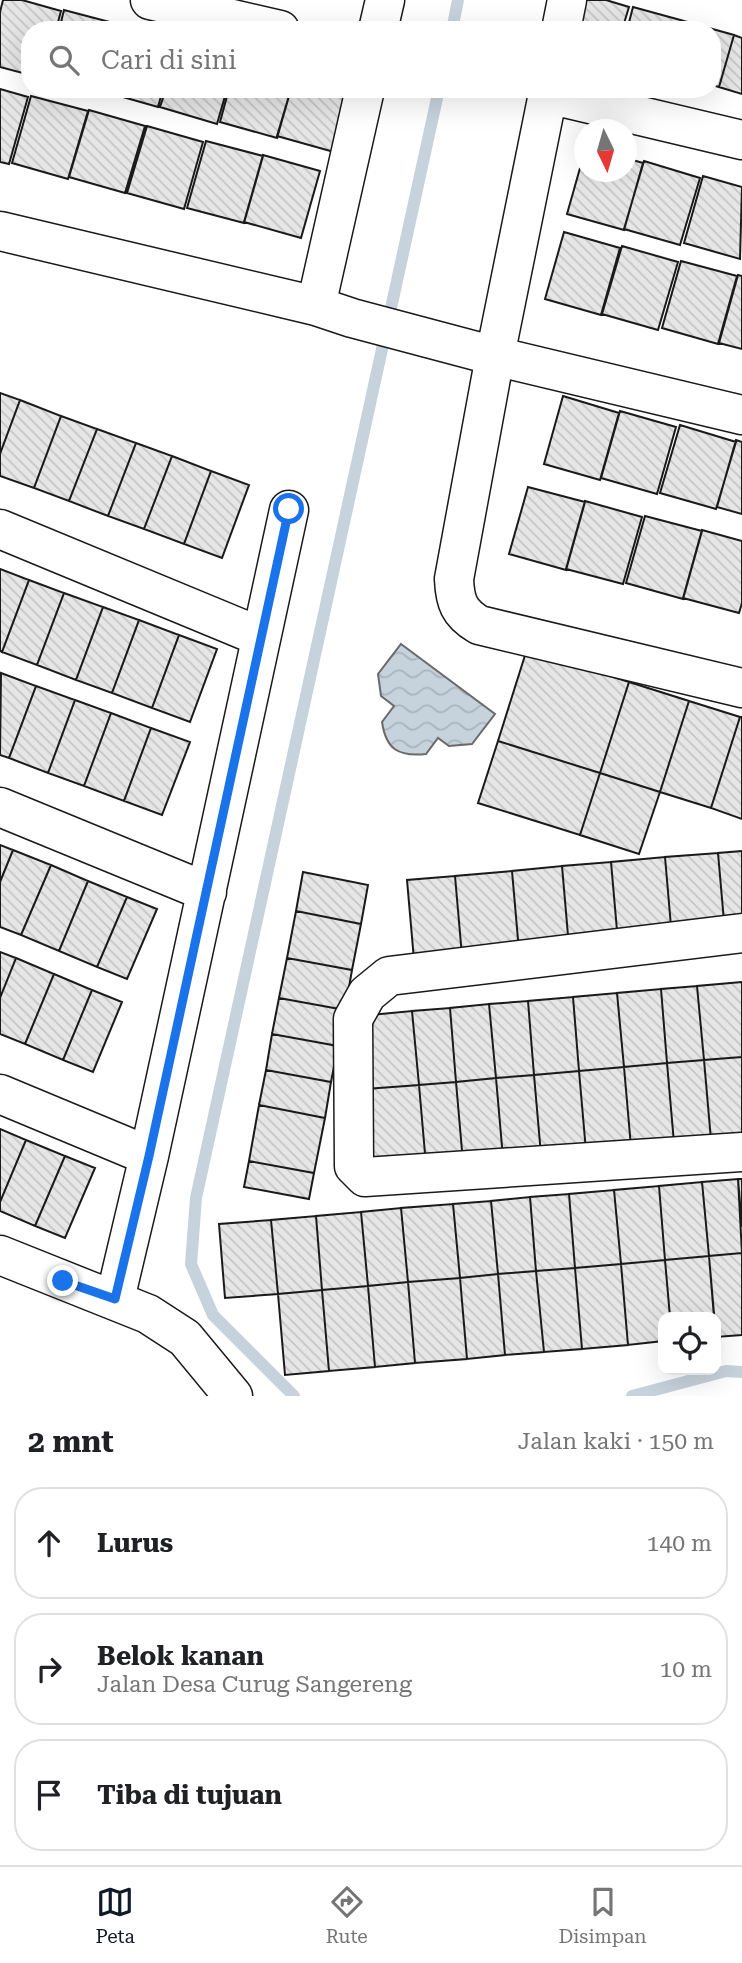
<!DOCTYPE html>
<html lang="id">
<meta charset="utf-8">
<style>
body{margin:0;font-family:"Roboto Serif",serif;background:#f6f6f6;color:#202124}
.controls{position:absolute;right:21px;bottom:21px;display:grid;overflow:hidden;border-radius:14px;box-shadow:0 7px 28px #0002}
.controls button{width:63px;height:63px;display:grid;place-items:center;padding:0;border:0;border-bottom:2px solid #e0e0e0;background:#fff;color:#202124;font:35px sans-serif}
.compass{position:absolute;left:574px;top:119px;width:63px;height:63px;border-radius:50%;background:#fff;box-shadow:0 7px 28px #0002;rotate:175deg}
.stop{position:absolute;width:21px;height:21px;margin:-16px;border:5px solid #1a73e8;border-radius:50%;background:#fff}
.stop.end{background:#1a73e8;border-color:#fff;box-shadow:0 2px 7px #0008}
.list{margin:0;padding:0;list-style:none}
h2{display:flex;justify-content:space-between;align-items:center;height:91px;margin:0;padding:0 28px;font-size:30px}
h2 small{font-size:23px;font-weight:400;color:#757577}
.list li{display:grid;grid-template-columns:46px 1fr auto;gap:21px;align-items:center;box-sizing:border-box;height:112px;margin:0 14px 14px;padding:0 14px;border:2px solid #e0e0e0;border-radius:28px}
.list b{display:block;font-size:26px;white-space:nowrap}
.list p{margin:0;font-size:23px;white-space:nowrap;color:#757577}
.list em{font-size:23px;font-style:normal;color:#757577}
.icon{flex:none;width:38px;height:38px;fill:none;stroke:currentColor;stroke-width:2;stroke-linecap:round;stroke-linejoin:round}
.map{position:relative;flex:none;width:742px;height:1396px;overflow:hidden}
.search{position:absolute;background:#fff;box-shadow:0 7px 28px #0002;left:21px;right:21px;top:21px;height:77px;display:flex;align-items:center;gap:18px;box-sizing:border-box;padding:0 24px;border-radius:28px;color:#757577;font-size:26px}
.sheet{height:469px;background:#fff}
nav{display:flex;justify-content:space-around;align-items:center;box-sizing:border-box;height:98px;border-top:2px solid #e0e0e0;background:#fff;font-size:19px;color:#757577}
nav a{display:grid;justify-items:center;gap:4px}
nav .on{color:#111827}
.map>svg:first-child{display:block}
</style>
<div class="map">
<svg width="742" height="1396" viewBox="0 0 742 1396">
<defs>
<pattern id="water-waves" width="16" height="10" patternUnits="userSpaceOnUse" patternTransform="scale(1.75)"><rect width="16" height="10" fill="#c6d2dc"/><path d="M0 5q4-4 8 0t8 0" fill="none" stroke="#aab4bc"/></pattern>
<pattern id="building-back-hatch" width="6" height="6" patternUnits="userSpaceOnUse" patternTransform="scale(1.75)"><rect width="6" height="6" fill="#e6e6e6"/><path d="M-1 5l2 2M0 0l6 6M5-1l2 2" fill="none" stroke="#c5c5c5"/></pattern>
</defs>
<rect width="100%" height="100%" fill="#fff"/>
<!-- water -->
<path fill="url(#water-waves)" stroke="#6a6a6a" stroke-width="2" d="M401,644L495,714L472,744L449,746L438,738L426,754C398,757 386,749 382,722L394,706L381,696L378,674Z"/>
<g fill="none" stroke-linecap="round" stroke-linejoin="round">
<!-- stream -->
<path stroke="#c6d2dc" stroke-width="12" d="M452,30L458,0
M294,1396L213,1315L191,1264L196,1198L439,89
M632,1396L726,1371L742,1372"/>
</g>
<!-- building -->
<path fill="url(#building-back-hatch)" stroke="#1a1a1a" stroke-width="2" d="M3,0H22L61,11L56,30H30V75L0,67V12Z
M581,0H606L629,7L622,30H573Z
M633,7L684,21L682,30H627Z
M64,10L121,25L120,30H59Z
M684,21L734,35L719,87L712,85V30H682Z
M122,24L142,30H120Z
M734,35L742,38V94L719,87Z
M0,89L28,97L9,164L0,162Z
M103,89H163L158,107L102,91Z
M166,89H227L217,124L160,107Z
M229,89H291L277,138L220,122Z
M291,89H352L334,152L277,136Z
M31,96L88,111L68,179L12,163Z
M89,110L145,126L125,193L69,177Z
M147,126L203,142L184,209L127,193Z
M206,141L263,156L244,223L187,208Z
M584,154V172H626V158L643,163L624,230L567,214Z
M263,155L320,171L301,238L244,222Z
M644,161L700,178L680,245L624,229Z
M703,176L742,187L740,259L684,243Z
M564,232L620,248L601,315L545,299Z
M622,246L678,262L658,330L602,314Z
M681,261L737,276L718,344L662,328Z
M738,275L742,276V349L719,343Z
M0,393L20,400L0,454Z
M563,396L619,413L600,480L544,464Z
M20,400L61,416L34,488L0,476V454Z
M620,411L676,427L657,494L601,478Z
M61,416L97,429L69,501L34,488Z
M680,425L736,442L716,509L660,493Z
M97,429L136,443L108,516L69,501Z
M736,440L742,442V514L717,507Z
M136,443L172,456L144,529L108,516Z
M172,456L211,471L184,544L144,529Z
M211,471L249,485L222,558L184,544Z
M528,487L585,502L566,570L509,554Z
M585,501L642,517L623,584L566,569Z
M645,516L702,531L683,599L626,583Z
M702,530L742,541V603L739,613L683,598Z
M0,569L29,580L2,652L0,651Z
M29,580L64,593L37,665L2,652Z
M64,593L103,607L76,680L37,665Z
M103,607L139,620L112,693L76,680Z
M139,620L179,635L152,708L112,693Z
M179,635L217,649L190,722L152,708Z
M527,649L629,682L600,773L498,741Z
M1,673L36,686L9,758L0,755Z
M629,682L689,701L660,792L600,773Z
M36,686L75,700L48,773L9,758Z
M75,700L111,713L84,786L48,773Z
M689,701L740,717L711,808L660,792Z
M111,713L151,728L124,801L84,786Z
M740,717H742V819L711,808Z
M151,728L190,742L162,815L124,801Z
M498,741L600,773L580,835L478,803Z
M600,773L660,792L639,854L580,835Z
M0,845L13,850L0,882Z
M13,850L51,865L21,935L0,927V882Z
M742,851V931L725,933L718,853Z
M718,853L725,933L672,938L665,857Z
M665,857L672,938L618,942L611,862Z
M611,862L618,942L569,947L562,866Z
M51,865L88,881L59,951L21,935Z
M562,866L569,947L519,951L512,871Z
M512,871L519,951L462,956L455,876Z
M303,872L368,885L361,924L296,911Z
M455,876L462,956L414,960L407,880Z
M88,881L127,897L97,967L59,951Z
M127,897L157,909L127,979L97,967Z
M296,911L361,924L352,970L287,958Z
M0,952L16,958L0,998Z
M16,958L54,974L25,1044L0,1034V998Z
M287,958L352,970L345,1010L279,998Z
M54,974L92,990L63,1060L25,1044Z
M742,982V1057L704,1060L697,986Z
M697,986L704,1060L667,1063L661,989Z
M661,989L667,1063L624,1067L617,993Z
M92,990L122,1002L93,1072L63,1060Z
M617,993L624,1067L579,1071L573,997Z
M573,997L579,1071L534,1075L528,1001Z
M279,998L345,1010L338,1046L272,1034Z
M528,1001L534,1075L496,1078L489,1004Z
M489,1004L496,1078L456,1082L450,1008Z
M450,1008L456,1082L419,1085L412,1011Z
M412,1011L419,1085L366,1089L360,1016Z
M272,1034L338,1046L331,1082L266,1070Z
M742,1057V1138L711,1140L704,1060Z
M704,1060L711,1140L674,1143L667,1063Z
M667,1063L674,1143L631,1147L624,1067Z
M624,1067L631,1147L586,1151L579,1071Z
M266,1070L331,1082L325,1118L259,1105Z
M579,1071L586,1151L541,1155L534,1075Z
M534,1075L541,1155L503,1158L496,1078Z
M496,1078L503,1158L463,1162L456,1082Z
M456,1082L463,1162L426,1165L419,1085Z
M419,1085L426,1165L373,1170L366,1089Z
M259,1105L325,1118L314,1173L249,1161Z
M0,1129L26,1140L0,1202Z
M26,1140L65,1156L35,1226L0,1211V1202Z
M65,1156L95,1168L65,1238L35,1226Z
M249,1161L314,1173L309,1199L244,1187Z
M738,1179H742V1227Z
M738,1179L742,1253L709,1256L702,1182Z
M702,1182L709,1256L665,1260L659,1186Z
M659,1186L665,1260L621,1264L614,1190Z
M614,1190L621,1264L575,1268L569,1194Z
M569,1194L575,1268L536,1271L530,1197Z
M530,1197L536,1271L498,1274L491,1201Z
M491,1201L498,1274L460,1278L453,1204Z
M453,1204L460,1278L408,1282L401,1208Z
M401,1208L408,1282L368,1286L361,1212Z
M361,1212L368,1286L322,1290L316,1216Z
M316,1216L322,1290L278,1294L271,1220Z
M271,1220L278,1294L225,1298L219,1224Z
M742,1253V1335L716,1337L709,1256Z
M709,1256L714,1317H670L665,1260Z
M665,1260L670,1317H663V1341L628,1345L621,1264Z
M621,1264L628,1345L582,1349L575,1268Z
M575,1268L582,1349L544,1352L536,1271Z
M536,1271L544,1352L505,1355L498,1274Z
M498,1274L505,1355L467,1359L460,1278Z
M460,1278L467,1359L415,1363L408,1282Z
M408,1282L415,1363L375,1367L368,1286Z
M368,1286L375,1367L329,1371L322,1290Z
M322,1290L329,1371L285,1375L278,1294Z"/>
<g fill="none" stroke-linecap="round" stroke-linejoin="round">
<!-- minor casing -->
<g stroke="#1a1a1a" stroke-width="41">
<path id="minor" d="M150,0L280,30
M378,30L385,0
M561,30L567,0
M549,89L495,356L454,579C455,602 459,613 479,625L742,688
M548,94L742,140
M0,231L316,306L352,318L495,356L742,415
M316,306L365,89
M0,529L261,637
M0,807L207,892
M742,933L389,976L367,994L353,1019L354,1166L365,1177L742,1152
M0,1094L149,1156
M0,1255L148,1314L185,1338L233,1396
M115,1299L149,1156L289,510"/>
</g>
<!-- minor -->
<use href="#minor" stroke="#fff" stroke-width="38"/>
</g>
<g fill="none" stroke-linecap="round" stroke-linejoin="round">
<!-- route -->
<path stroke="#1a73e8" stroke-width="9" d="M63,1281L115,1299L149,1156L289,509"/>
</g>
</svg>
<div class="controls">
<button><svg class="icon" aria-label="locate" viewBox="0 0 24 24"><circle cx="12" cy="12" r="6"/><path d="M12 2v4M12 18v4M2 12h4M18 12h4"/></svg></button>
</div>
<svg class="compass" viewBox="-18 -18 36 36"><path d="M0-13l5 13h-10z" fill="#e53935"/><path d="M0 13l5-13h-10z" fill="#757577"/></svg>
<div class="stop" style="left:289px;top:509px"></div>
<div class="stop end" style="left:63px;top:1281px"></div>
<div class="search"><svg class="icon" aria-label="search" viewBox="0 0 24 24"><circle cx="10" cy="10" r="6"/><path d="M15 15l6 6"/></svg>Cari di sini</div>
</div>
<section class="sheet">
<h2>2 mnt<small>Jalan kaki · 150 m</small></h2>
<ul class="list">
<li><svg class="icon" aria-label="ahead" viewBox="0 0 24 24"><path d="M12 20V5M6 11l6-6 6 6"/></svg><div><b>Lurus</b></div><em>140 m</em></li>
<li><svg class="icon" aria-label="right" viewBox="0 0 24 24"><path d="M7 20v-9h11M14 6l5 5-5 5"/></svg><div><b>Belok kanan</b><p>Jalan Desa Curug Sangereng</p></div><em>10 m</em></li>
<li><svg class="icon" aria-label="arrive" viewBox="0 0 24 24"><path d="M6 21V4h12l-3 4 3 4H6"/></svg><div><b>Tiba di tujuan</b></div></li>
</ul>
</section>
<nav>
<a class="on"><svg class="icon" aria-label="map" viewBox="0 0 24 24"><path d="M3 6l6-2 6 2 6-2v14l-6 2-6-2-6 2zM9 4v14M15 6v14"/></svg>Peta</a>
<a><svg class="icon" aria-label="directions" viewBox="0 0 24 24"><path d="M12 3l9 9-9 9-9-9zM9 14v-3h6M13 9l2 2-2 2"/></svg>Rute</a>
<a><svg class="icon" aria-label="saved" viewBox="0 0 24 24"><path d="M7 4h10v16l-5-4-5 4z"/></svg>Disimpan</a>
</nav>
